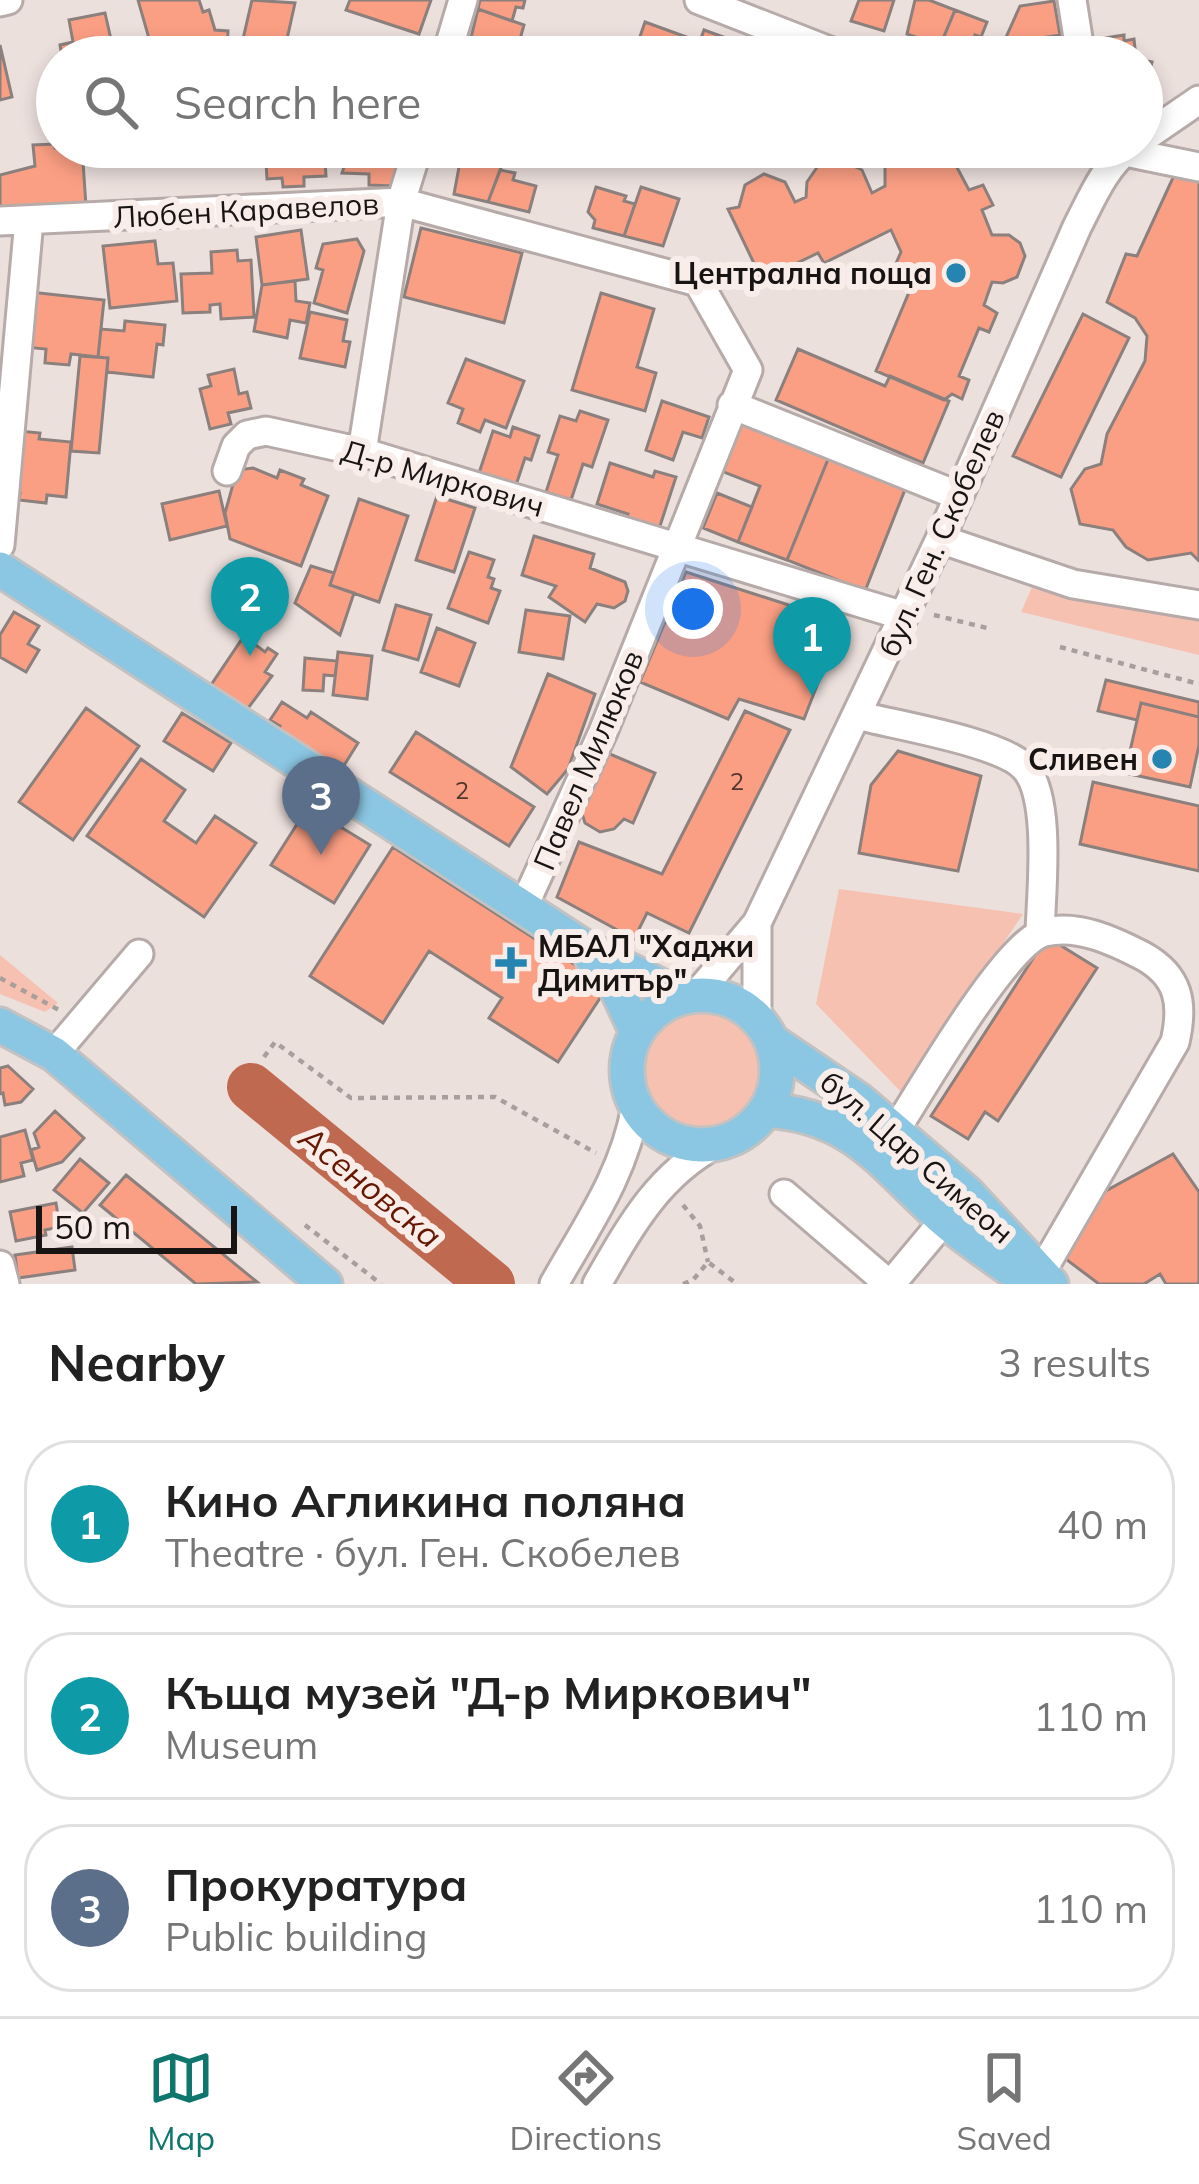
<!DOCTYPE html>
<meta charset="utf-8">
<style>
body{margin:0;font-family:Mulish,sans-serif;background:#f6f6f6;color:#222}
.scale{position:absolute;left:36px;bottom:30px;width:201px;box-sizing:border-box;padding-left:12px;border:6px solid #181413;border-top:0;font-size:33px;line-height:42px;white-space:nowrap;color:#181413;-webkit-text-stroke:9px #f9edea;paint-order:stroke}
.you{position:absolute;left:693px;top:609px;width:42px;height:42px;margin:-30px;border:9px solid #fff;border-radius:50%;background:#1a73e8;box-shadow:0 0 0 18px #1a73e833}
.badge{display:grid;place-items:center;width:78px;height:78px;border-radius:50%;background:#0f766e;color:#fff;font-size:39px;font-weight:700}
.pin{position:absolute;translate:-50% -99px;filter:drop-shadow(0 3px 6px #0008)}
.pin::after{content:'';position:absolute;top:63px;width:42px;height:36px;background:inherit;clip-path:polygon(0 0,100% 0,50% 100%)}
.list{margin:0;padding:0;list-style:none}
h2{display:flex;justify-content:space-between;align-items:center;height:156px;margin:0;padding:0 48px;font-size:51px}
h2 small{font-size:39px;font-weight:400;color:#767676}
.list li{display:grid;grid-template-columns:78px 1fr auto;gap:36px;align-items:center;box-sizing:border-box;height:168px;margin:0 24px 24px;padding:0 24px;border:3px solid #e0e0e0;border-radius:48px}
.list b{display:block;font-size:45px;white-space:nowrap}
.list p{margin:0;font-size:39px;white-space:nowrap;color:#767676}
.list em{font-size:39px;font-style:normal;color:#767676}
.icon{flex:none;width:66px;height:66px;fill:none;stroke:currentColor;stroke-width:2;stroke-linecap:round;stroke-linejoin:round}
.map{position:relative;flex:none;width:1199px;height:1284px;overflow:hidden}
.search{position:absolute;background:#fff;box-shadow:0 6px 18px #0003;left:36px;right:36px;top:36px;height:132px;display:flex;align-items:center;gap:30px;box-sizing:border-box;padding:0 42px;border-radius:66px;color:#767676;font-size:45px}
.sheet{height:732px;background:#fff}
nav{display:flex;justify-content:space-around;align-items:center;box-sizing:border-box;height:168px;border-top:3px solid #e0e0e0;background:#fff;font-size:33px;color:#767676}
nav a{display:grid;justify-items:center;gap:6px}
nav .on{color:#0f766e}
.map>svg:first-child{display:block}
</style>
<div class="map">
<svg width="1199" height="1284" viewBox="0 0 1199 1284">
<rect width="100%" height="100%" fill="#ece0dd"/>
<!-- green -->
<path fill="#f6c1b1" d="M1033,585L1178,616L1199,617V655L1021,612Z
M839,889L1023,914L902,1093L816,1004Z
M0,955L58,1003L45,1012L0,994Z
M646 1070a56 56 0 1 1 112 0a56 56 0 1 1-112 0Z"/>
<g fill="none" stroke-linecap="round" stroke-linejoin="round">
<!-- river -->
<path stroke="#c06951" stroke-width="48" d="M251,1087L491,1284"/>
</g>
<!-- building -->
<path fill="#fb9f84" stroke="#8b807d" stroke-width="3" d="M138,0H199L203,12L209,10L215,30L228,31L227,51L154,56Z
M252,0L295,3L283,57L240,52Z
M350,0H431L419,34L346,10Z
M480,0H525L523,8L516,7L512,21L478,9Z
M859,0H894L884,31L851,21Z
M915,0H929L955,10L940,46L907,34Z
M1054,1L1060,35L1003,44L1020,6Z
M478,9L524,25L515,57H486L482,56L484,50L469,46Z
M955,10L987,22L981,37L975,35L967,56L940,46Z
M105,13L115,57H62L60,45L73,42L69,20Z
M645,22L700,42L694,57H633Z
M704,30L737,42L732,57H694Z
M1060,35L1063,57H996L1003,44Z
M1124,35V41L1134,39L1136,57H1101L1098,39Z
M356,40L386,49L389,41L424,52L422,57H350Z
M0,45L12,97L0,100Z
M1142,60L1152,62L1143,101H1142Z
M54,144L55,148L82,147L86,206L0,213V175L35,166L33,145Z
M265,147H324L326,176L304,177V186L283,187L282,178L267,179Z
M351,147H406L393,186L369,185V174L342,173Z
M946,147L969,190L983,185L993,205L982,210L992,235H1009L1020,243L1025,256L1017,277L1003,283L992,282L984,305L997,313L989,332L979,328L959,376L969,380L962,399L952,394L944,400L876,371L912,285L890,277L901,252L891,230L824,263L818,253L762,280L728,209L739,207L745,185L764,174L785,182L795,202L806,197L807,182L818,166L839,159L862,170L872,193L885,186V160L895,147Z
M462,151L503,163L488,202L454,194Z
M1177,169L1199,174V561L1191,553L1148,560L1126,547L1113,530L1080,524L1071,489L1085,469L1101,464L1107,434L1145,361L1147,336L1135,318L1107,302L1126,254L1137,256Z
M500,170L515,173L513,180L536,186L529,212L488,202Z
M596,187L626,196L624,201L635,204L624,236L593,228L595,220L588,212Z
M641,187L679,199L663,246L624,236Z
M421,228L522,253L504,323L404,297Z
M301,230L308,279L262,285L256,237Z
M357,239L364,251L347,313L314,303L323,270L316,268L323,244Z
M155,241L158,264L173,263L177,301L110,308L103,246Z
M237,250L238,261L251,260L254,317L221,319L220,304L210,305V312L183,313L181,274L212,273L211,252Z
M295,281L296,301L310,303L306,323L290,320L287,338L254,331L262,285Z
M30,292L104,300L98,357L71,354L69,365L45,363L46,349L24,347Z
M601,293L654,309L637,367L656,373L645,411L572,390Z
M310,312L347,320L343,341L350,342L345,367L300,358Z
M1083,314L1129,338L1061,477L1013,456Z
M125,321L165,325L163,345L157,344L153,377L107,372L108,358L98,357L101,329L124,331Z
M798,349L885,386L890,376L949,401L923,463L776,400Z
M80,356L108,358L99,453L71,451Z
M466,359L524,381L506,428L485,420L480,432L458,423L463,409L448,403Z
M234,369L239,394L247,392L251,408L228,413L231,424L210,429L200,389L211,386L208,375Z
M662,401L709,417L702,438L683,432L673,460L646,450Z
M580,411L608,420L592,467L583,464L571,500L546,492L558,455L548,452L560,416L576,421Z
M743,416L831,452L787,560L738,542L760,486L721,471Z
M513,427L539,436L531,460L525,458L515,488L478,476L493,431L510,437Z
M19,431L40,433L39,439L71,442L66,497L47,495L46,503L19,500L20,493L7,492Z
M831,452L908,482L865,591L787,560Z
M610,463L653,477L655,471L676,477L658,532L625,521L628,514L597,504Z
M253,468L277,478L280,470L304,479L301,485L328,496L301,566L230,539L225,513L237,470Z
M219,491L227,526L170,540L162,504Z
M717,493L752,507L738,542L703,528Z
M437,496L475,508L454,572L416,560Z
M359,499L408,516L379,602L330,585Z
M534,536L594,554L590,568L625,582L628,591L625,601L614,608L597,604L585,622L549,597L556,586L522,575Z
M469,552L494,560L488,577L494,579L491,588L500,591L488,623L448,608Z
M311,566L334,573L330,585L354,593L340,635L295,603Z
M230,572L264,584L254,612L220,600Z
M686,572L829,618L836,636L804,719L739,699L728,719L640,682Z
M396,605L431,615L418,660L383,650Z
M526,610L570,616L563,659L519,652Z
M14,612L39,626L28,644L39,650L26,672L0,657V635Z
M437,628L475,643L459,686L421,672Z
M244,636L265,652L268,648L277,654L265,672L272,676L246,711L211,685Z
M338,652L372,656L367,699L333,695Z
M305,658L337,661L335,676L324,675L323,691L303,690Z
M548,674L595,694L568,769L547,794L511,767Z
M1106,680L1199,702V717L1141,703L1137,720L1098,711Z
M282,702L307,718L311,712L358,743L343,767L334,761L328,770L274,735L280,726L270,720Z
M1141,703L1199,717V745L1190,787L1125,773Z
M86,708L139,746L73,840L19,802Z
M745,711L790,730L689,933L647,913L634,939L557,897L579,842L662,874Z
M182,713L231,743L213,771L164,741Z
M416,732L534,807L509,846L390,772Z
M898,751L981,776L958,871L859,853L871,785Z
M605,752L655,773L633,823L624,819L614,829L600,832L585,823L581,810Z
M141,759L185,790L164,821L196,843L215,816L256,843L204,917L87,836Z
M1093,782L1199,806V871L1080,844Z
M308,807L370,845L334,903L271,865Z
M393,847L608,986L558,1062L489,1018L502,998L429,951L383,1023L310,976Z
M1047,937L1097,968L998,1121L985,1112L968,1139L931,1116Z
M8,1066L33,1089L21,1102L5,1105L3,1093L0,1094V1068Z
M55,1111L84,1138L62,1162L37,1170L31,1150L39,1147L34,1133Z
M25,1130L33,1160L21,1163L24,1176L0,1182V1137Z
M1173,1154L1199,1192V1284H1166L1160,1274L1144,1284H1099L1063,1257L1104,1192Z
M80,1159L109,1183L83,1213L54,1190Z
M126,1175L257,1282L196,1284L100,1205Z
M56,1203L60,1227L45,1230L46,1235L16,1241L10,1212Z
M72,1247L75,1270L18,1278L15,1255Z"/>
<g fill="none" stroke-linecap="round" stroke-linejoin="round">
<!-- minor casing -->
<g stroke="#b6aba8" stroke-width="33">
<path id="minor" d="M699,0L845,57
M1072,0L1081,57
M0,2L8,0
M446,57L463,0
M1142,139L1199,100
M1101,147L1199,167
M0,221L401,202L698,282L748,370L603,732L523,908
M732,405L959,496
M362,452L401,202L418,147
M227,471L236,446L247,435L266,431L362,452L904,616
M940,539L1073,584L1199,605
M0,545L29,220
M857,715C894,725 1002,742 1025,768C1052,798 1041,894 1040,933
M757,923V1018
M697,994L757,923L940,539L1077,227C1091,200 1105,165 1131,147
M54,1054L139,954
M895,1131C921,1091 1006,942 1045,932C1078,924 1114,941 1143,956C1179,976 1184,1003 1175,1042L1042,1271
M784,1194L889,1284
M0,1265L5,1284
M554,1284C588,1224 624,1174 636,1106
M597,1284C630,1227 657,1176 716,1144
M891,1284L967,1193"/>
</g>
<!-- major casing -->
<g stroke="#c3c2c2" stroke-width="39">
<path id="major" d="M0,569L584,947L682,997
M592,958L616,987L637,1032
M627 1070a75 75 0 1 1 150 0a75 75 0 1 1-150 0Z
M0,1025L54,1054L325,1284
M773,1042L860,1101L967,1193L1051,1284
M766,1110C855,1116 881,1164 942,1218C969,1242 1002,1262 1031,1284"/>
</g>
<!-- path -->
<path stroke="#a89e9c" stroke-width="4.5" stroke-dasharray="6 6" stroke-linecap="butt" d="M934,615L987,628
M1060,647L1199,684
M0,978L59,1010
M264,1057L275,1042L351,1098L495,1097L596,1153
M683,1205L700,1226L708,1262
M305,1225L381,1284
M683,1284L693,1280L708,1262L737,1284"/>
<!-- minor -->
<use href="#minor" stroke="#fff" stroke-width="27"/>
<!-- major -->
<use href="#major" stroke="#8bc6e3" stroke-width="33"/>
</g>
<!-- markers -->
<g fill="#2585b0" stroke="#f9edea" stroke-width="4.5">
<circle cx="956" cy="273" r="12"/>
<circle cx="1162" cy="759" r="12"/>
<path d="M505 945h12v12h12v12h-12v12h-12v-12h-12v-12h12z"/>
</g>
<g text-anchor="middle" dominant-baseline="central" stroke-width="12" stroke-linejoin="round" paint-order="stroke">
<!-- number labels -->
<g font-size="24" fill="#51372f">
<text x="737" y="781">2</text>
<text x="462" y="790">2</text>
</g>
<!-- street labels -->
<g font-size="30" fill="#181413" stroke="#f9edea">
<text transform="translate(246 210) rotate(-3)">Любен Каравелов</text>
<text transform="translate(443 478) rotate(16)">Д-р Миркович</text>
<text transform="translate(941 533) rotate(-66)">бул. Ген. Скобелев</text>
<text transform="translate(588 760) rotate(-67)">Павел Милюков</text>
<text transform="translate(917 1157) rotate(41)">бул. Цар Симеон</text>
</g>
<!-- poi labels -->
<g font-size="30" font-weight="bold" fill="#181413" stroke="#f9edea" text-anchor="end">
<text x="932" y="273">Централна поща</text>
<text x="1138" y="759">Сливен</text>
<text x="538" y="946" text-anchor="start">МБАЛ "Хаджи<tspan x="538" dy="34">Димитър"</tspan></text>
</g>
<!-- water labels -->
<g font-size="33" font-style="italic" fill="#671700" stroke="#f9edea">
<text transform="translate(371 1186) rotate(39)">Асеновска</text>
</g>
</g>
</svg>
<div class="scale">50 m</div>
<div class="you"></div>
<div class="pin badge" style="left:812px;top:696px;background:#0f9aa8">1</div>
<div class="pin badge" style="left:250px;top:656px;background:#0f9aa8">2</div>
<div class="pin badge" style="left:321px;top:855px;background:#5c6f8a">3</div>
<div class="search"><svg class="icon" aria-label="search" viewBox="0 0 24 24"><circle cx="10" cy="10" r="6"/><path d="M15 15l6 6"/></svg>Search here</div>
</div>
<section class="sheet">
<h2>Nearby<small>3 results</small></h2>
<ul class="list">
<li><span class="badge" style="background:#0f9aa8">1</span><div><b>Кино Агликина поляна</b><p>Theatre · бул. Ген. Скобелев</p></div><em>40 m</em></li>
<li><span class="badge" style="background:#0f9aa8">2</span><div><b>Къща музей &quot;Д-р Миркович&quot;</b><p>Museum</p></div><em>110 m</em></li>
<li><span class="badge" style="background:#5c6f8a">3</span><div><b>Прокуратура</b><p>Public building</p></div><em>110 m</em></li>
</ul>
</section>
<nav>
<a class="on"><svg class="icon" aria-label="map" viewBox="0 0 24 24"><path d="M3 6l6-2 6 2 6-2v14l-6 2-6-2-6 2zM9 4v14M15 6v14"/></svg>Map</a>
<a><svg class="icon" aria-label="directions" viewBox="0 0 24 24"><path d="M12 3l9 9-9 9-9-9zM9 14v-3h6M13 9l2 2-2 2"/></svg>Directions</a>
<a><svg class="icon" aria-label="saved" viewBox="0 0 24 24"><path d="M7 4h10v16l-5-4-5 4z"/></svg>Saved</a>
</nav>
